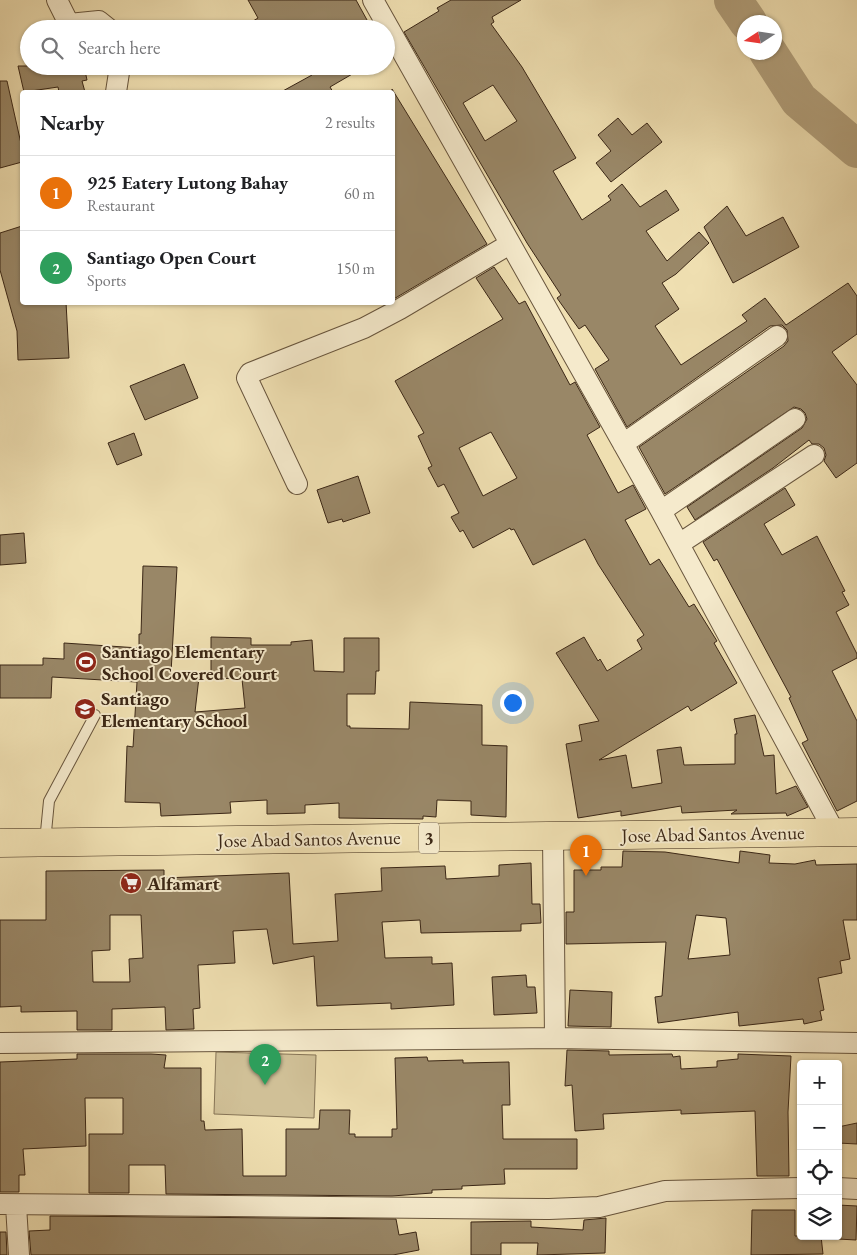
<!DOCTYPE html>
<meta charset="utf-8">
<style>
body{margin:0;font-family:"EB Garamond",serif;background:#f6f6f6;color:#202124}
.controls{position:absolute;right:15px;bottom:15px;display:grid;overflow:hidden;border-radius:5px;box-shadow:0 1px 4px #0004}
.controls button{width:45px;height:45px;display:grid;place-items:center;padding:0;border:0;border-bottom:1px solid #e0e0e0;background:#fff;color:#202124;font:25px sans-serif}
.compass{position:absolute;left:737px;top:15px;width:45px;height:45px;border-radius:50%;background:#fff;box-shadow:0 1px 4px #0004;rotate:258deg}
.you{position:absolute;left:512px;top:702px;width:18px;height:18px;margin:-12px;border:4px solid #fff;border-radius:50%;background:#1a73e8;box-shadow:0 0 0 8px #1a73e833}
.badge{display:grid;place-items:center;width:32px;height:32px;border-radius:50%;background:#8f2418;color:#fff;font-size:16px;font-weight:700}
.pin{position:absolute;translate:-50% -41px;filter:drop-shadow(0 1px 2px #0008)}
.pin::after{content:'';position:absolute;top:26px;width:18px;height:15px;background:inherit;clip-path:polygon(0 0,100% 0,50% 100%)}
.list{margin:0;padding:0;list-style:none}
h2{display:flex;justify-content:space-between;align-items:center;height:65px;margin:0;padding:0 20px;font-size:21px}
h2 small{font-size:16px;font-weight:400;color:#757577}
.list li{display:grid;grid-template-columns:32px 1fr auto;gap:15px;align-items:center;box-sizing:border-box;height:75px;padding:0 20px;border-top:1px solid #e0e0e0}
.list b{display:block;font-size:19px;white-space:nowrap}
.list p{margin:0;font-size:16px;white-space:nowrap;color:#757577}
.list em{font-size:16px;font-style:normal;color:#757577}
.icon{flex:none;width:28px;height:28px;fill:none;stroke:currentColor;stroke-width:2;stroke-linecap:round;stroke-linejoin:round}
.map{position:relative;flex:none;width:857px;height:1255px;overflow:hidden}
.search{position:absolute;background:#fff;box-shadow:0 1px 4px #0004;left:20px;top:20px;width:375px;height:55px;display:flex;align-items:center;gap:12px;box-sizing:border-box;padding:0 18px;border-radius:28px;color:#757577;font-size:19px}
.panel{position:absolute;background:#fff;box-shadow:0 1px 4px #0004;left:20px;top:90px;width:375px;height:215px;border-radius:5px}
.map>svg:first-child{display:block}
</style>
<div class="map">
<svg width="857" height="1255" viewBox="0 0 857 1255">
<rect width="100%" height="100%" fill="#efdfb1"/>
<filter id="stains"><feTurbulence type="fractalNoise" baseFrequency=".004" numOctaves="4"/><feColorMatrix values="0 0 0 0 .2 0 0 0 0 .09 0 0 0 0 .02 0 0 0 .5 -.17"/></filter>
<radialGradient id="worn" r=".72"><stop offset=".6" stop-color="#630" stop-opacity="0"/><stop offset="1" stop-color="#630" stop-opacity=".3"/></radialGradient>
<!-- green -->
<path fill="#d0c097" stroke="#867456" d="M216,1052L316,1055L314,1118L214,1114Z"/>
<g fill="none" stroke-linecap="round" stroke-linejoin="round">
<!-- river -->
<path stroke="#b2a07c" stroke-width="38" d="M733,0L748,22
M768,52L799,100L857,149"/>
</g>
<!-- building -->
<path fill="#998767" stroke="#3b2716" fill-rule="evenodd" d="M248,0H356L372,29H240L258,18Z
M451,0H521L492,17L494,22L491,24L522,67L576,158L553,171L582,220L611,200L608,196L622,184L640,207L666,190L679,210L646,231L667,261L699,232L709,243L676,274L662,283L679,309L655,326L681,365L747,321L742,315L765,298L786,325L848,283L857,296V334L832,352L857,385V463L836,478L824,461L826,455L824,448L819,444H812L809,440L773,468L695,520L687,507L802,428L807,419L805,413L801,409L794,407L665,494L639,447L784,346L788,341L787,330L782,325L770,326L627,427L595,369L609,360L585,325L579,329L557,298L561,295L527,243L404,32L439,11L437,8ZM493,85L517,121L485,141L463,103Z
M18,66H84L87,80L82,81L85,92H59L58,87L24,92Z
M307,66H366L330,87L333,92H281L312,75Z
M0,81H7L22,148V162L0,168Z
M392,89L487,244L392,300Z
M618,118L632,135L647,123L662,142L611,182L596,163L611,151L598,135Z
M727,206L746,236L783,217L799,247L733,283L704,227Z
M22,226V302H66L69,358L18,360L17,331L0,270V233Z
M494,267L519,304L525,301L570,385L575,382L600,427L587,435L618,493L633,485L646,509L625,520L650,565L659,559L689,607L694,604L717,641L714,643L737,683L691,711L688,706L599,760L626,755L632,788L662,783L657,750L681,747L684,765L735,764V734H737L734,719L755,715L764,756L774,755L776,794L796,786L808,807L787,816L786,813L731,814L737,810L682,813L681,806L621,816V811L578,818L566,744L582,741L579,725L599,721L556,653L584,637L598,661L600,659L607,671L642,649L637,640L644,635L598,564L585,539L533,565L514,529L511,530L510,528L473,548L463,530L460,532L451,517L459,513L444,484L438,487L428,468L432,466L418,436L424,433L395,381L503,319L476,278ZM491,432L517,478L483,496L459,448Z
M184,364L198,398L145,420L130,386Z
M134,433L142,455L117,465L108,443Z
M358,476L370,513L343,522L342,519L328,523L317,490Z
M785,488L795,505L764,524L782,555L817,536L845,591L842,592L849,605L836,612L857,654V658L832,671L857,721V801L837,811L802,743L808,740L789,698L791,697L717,559L714,561L703,542Z
M24,533L26,563L0,565V535Z
M143,566L177,567L171,673L199,677L195,712L245,708L242,679L211,678V637L251,638V645H291V642L312,640L314,671L344,672V638H379V671H376L375,694H347V726H350V728L409,729L410,702L482,705V745L507,746L506,817L471,815V801L437,800L436,817L423,816V819L339,818V803L305,805V813L267,814V800L230,802L231,813L161,816L160,803L125,802L127,746L133,747L137,682L52,677L51,698H0V665H43V658L64,659V643L139,648V634H141Z
M623,851L665,852L739,863L740,851L770,855L769,863L795,864L815,860L816,865L857,864V920H843L850,959L840,961L842,973L818,978L824,1010L820,1011L822,1020L804,1024L803,1019L739,1026L738,1012L658,1023L655,997L662,996L666,942L566,944V912H574V870H601V867H622ZM696,915L726,918L730,955L688,959Z
M531,863L532,904H540L541,923L521,924V931L421,933L420,920L382,922L385,958L432,957V964L452,963L454,1005L391,1009V1003L317,1006L314,956L273,964L267,929L233,931L235,963L198,965L200,1008L193,1009L194,1029L166,1030L165,1007L112,1009V1030H77V1011L21,1012V1006L0,1007V920H46V871L164,870V878L289,873L293,944L338,941L335,894L382,891L381,868L445,866L446,879L499,876V865ZM110,915H141L143,958L129,959L130,982H93L92,951L110,950Z
M526,975L527,987H535L537,1013L494,1015L492,977Z
M570,990L612,992L611,1027L568,1026Z
M567,1050L609,1051V1055L672,1054L673,1057L680,1056L681,1069L717,1067V1061L738,1059V1054L791,1056L788,1112L789,1176H757L755,1111L681,1114V1110L603,1114L604,1129L575,1131L572,1085L565,1086Z
M77,1054H151L166,1055L164,1068H201V1121H204L205,1130L242,1129L243,1176H286V1129H319L320,1110H350L349,1134H355V1137H392V1129H397L395,1058L427,1057L428,1061L463,1060V1063L509,1062L510,1105H502L503,1139H577V1169H504L505,1184L462,1186V1189L432,1190V1193L392,1196L166,1194L165,1165H129V1193H89V1134H123V1098H85L86,1146L23,1149L25,1175H19V1192H0V1062L77,1059Z
M857,1123V1144L838,1143V1127Z
M838,1205L857,1206L856,1240L838,1239Z
M752,1210H795V1236H821L823,1254L751,1255Z
M50,1216L396,1219L399,1235L416,1232L419,1250L393,1255H31L29,1231L50,1230Z
M606,1218L605,1253L537,1255L538,1243H501V1255H471V1222L531,1221V1227L583,1230L584,1220Z
M0,1232H6L7,1255H0Z"/>
<g fill="none" stroke-linecap="round" stroke-linejoin="round">
<!-- service casing -->
<g stroke="#68553d" stroke-width="12">
<path id="service" d="M45,842L49,801L95,715"/>
</g>
<!-- minor casing -->
<g stroke="#68553d" stroke-width="22">
<path id="minor" d="M57,0L69,24L99,21L109,29
M373,0L661,511L835,833
M116,92L120,66
M623,444L777,336
M297,484L247,378L250,373L364,328L400,309L510,244
M661,511L795,419
M679,544L814,455
M553,836L555,1038
M0,1043L555,1038L857,1043
M838,1188L857,1189
M0,1204L549,1209L599,1207L665,1191L801,1188
M16,1205L19,1255"/>
</g>
<!-- trunk casing -->
<g stroke="#3b2716" stroke-width="29">
<path id="trunk" d="M0,843L857,832"/>
</g>
<!-- service -->
<use href="#service" stroke="#f5eacc" stroke-width="10"/>
<!-- minor -->
<use href="#minor" stroke="#f5eacc" stroke-width="20"/>
<!-- trunk -->
<use href="#trunk" stroke="#efdfb1" stroke-width="28"/>
</g>
<!-- icons -->
<defs>
<g id="stadium-disc" transform="scale(1.125)"><circle r="9.5" fill="#8f2418" stroke="#f5eacc"/><path d="M0-5a6.5 5 0 1 0 0 10a6.5 5 0 1 0 0-10ZM-3.5-1.8h7v3.6h-7Z" fill="#fff"/></g>
<g id="school-disc" transform="scale(1.125)"><circle r="9.5" fill="#8f2418" stroke="#f5eacc"/><path d="M0-5L7-2L0 1L-7-2ZM-4 1L0 2.5L4 1V4Q0 6-4 4Z" fill="#fff"/></g>
<g id="supermarket-disc" transform="scale(1.125)"><circle r="9.5" fill="#8f2418" stroke="#f5eacc"/><path d="M-6-5.5h2.5l.6 2H6L4.5 2H-2.5L-4.4-4H-6ZM-1.5 3.2a1.3 1.3 0 1 0 .1 0ZM3 3.2a1.3 1.3 0 1 0 .1 0Z" fill="#fff"/></g>
</defs>
<g fill-rule="evenodd">
<use href="#stadium-disc" x="86" y="662"/>
<use href="#school-disc" x="85" y="709"/>
<use href="#supermarket-disc" x="131" y="883"/>
</g>
<g text-anchor="middle" dominant-baseline="central" stroke-width="4" stroke-linejoin="round" paint-order="stroke">
<!-- shield labels -->
<rect fill="#f5eacc" stroke="#73624d" stroke-width="1" x="419" y="822.5" width="20" height="31" rx="4"/>
<g font-size="18" font-weight="bold" fill="#3b2716">
<text x="429" y="838">3</text>
</g>
<!-- poi labels -->
<g font-size="19" font-weight="bold" fill="#3b2716" stroke="#f5eacc" text-anchor="start">
<text x="102" y="651">Santiago Elementary<tspan x="102" dy="22">School Covered Court</tspan></text>
<text x="101" y="698">Santiago<tspan x="101" dy="22">Elementary School</tspan></text>
<text x="147" y="883">Alfamart</text>
</g>
<!-- street labels -->
<g font-size="19" fill="#3b2716" stroke="#f5eacc">
<text transform="translate(713 834) rotate(-1)">Jose Abad Santos Avenue</text>
<text transform="translate(309 839) rotate(-1)">Jose Abad Santos Avenue</text>
</g>
</g>
<rect width="100%" height="100%" filter="url(#stains)"/>
<rect width="100%" height="100%" fill="url(#worn)"/>
</svg>
<div class="controls">
<button>+</button>
<button>−</button>
<button><svg class="icon" aria-label="locate" viewBox="0 0 24 24"><circle cx="12" cy="12" r="6"/><path d="M12 2v4M12 18v4M2 12h4M18 12h4"/></svg></button>
<button><svg class="icon" aria-label="layers" viewBox="0 0 24 24"><path d="M12 4l9 5-9 5-9-5zM3 14l9 5 9-5"/></svg></button>
</div>
<svg class="compass" viewBox="-18 -18 36 36"><path d="M0-13l5 13h-10z" fill="#e53935"/><path d="M0 13l5-13h-10z" fill="#757577"/></svg>
<div class="you"></div>
<div class="pin badge" style="left:586px;top:876px;background:#e8710a">1</div>
<div class="pin badge" style="left:265px;top:1085px;background:#2e9e5b">2</div>
<div class="search"><svg class="icon" aria-label="search" viewBox="0 0 24 24"><circle cx="10" cy="10" r="6"/><path d="M15 15l6 6"/></svg>Search here</div>
<section class="panel">
<h2>Nearby<small>2 results</small></h2>
<ul class="list">
<li><span class="badge" style="background:#e8710a">1</span><div><b>925 Eatery Lutong Bahay</b><p>Restaurant</p></div><em>60 m</em></li>
<li><span class="badge" style="background:#2e9e5b">2</span><div><b>Santiago Open Court</b><p>Sports</p></div><em>150 m</em></li>
</ul>
</section>
</div>
